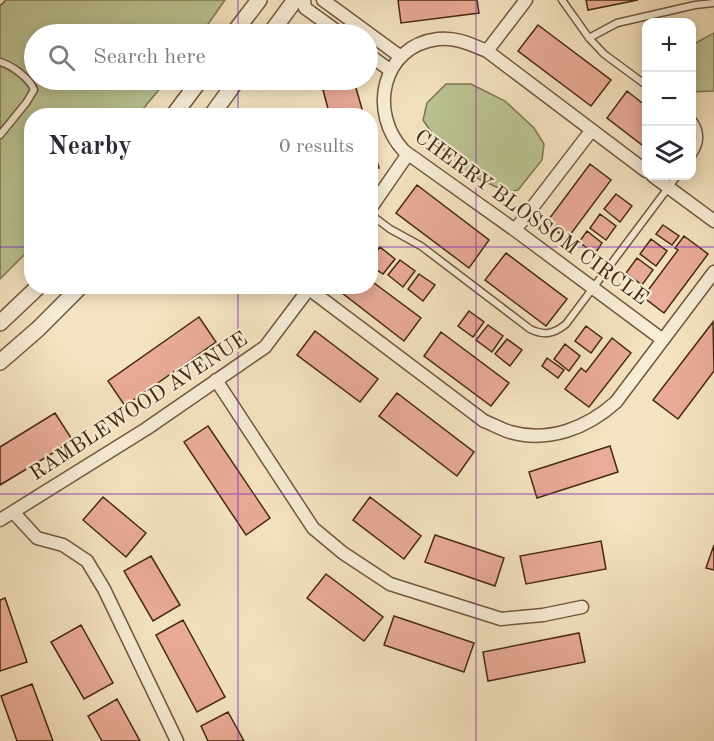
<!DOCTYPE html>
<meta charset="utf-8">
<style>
body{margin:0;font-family:"Old Standard TT",serif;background:#f7f7f7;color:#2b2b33}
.controls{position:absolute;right:18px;top:18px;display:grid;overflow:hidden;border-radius:12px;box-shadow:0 3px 15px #0003}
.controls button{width:54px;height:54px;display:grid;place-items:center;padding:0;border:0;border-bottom:2px solid #e1e1e2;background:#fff;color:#2b2b33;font:30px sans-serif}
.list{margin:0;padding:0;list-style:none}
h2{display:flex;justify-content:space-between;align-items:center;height:78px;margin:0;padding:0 24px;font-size:26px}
h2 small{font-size:20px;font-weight:400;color:#7c7c81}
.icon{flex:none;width:33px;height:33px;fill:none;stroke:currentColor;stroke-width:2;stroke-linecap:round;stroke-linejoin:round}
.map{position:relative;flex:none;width:714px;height:741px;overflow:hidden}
.search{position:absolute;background:#fff;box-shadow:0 3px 15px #0003;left:24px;top:24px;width:354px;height:66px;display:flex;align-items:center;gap:15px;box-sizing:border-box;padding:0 21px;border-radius:33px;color:#7c7c81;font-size:22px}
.panel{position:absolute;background:#fff;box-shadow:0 3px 15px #0003;left:24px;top:108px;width:354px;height:186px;border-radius:24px}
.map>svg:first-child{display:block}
</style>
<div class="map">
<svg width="714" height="741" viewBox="0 0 714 741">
<rect width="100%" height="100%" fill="#f5e4c1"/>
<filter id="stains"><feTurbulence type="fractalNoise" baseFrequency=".00333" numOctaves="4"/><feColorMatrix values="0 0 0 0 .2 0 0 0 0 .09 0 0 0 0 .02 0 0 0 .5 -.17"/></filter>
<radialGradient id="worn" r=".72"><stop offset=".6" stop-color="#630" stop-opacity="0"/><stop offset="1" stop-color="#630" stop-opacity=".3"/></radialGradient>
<!-- green -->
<path fill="#bcc493" stroke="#817652" stroke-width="1.5" d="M0,0H225L201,34H34V80H167L138,115L32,116L31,248L0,279Z
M714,33V91L692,92V45Z
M446,84H471L505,101L534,128L544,144L542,160L518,190L507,192L468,174L443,149L423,120L427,103Z"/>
<!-- building -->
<path fill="#eaac98" stroke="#462812" stroke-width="1.5" d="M398,0H477L479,13L401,23Z
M586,0H638L588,10Z
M538,25L611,80L591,106L518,51Z
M354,81L364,116H330L323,90Z
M627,91L646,106V148L607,118Z
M370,138L379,168L370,170Z
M590,164L611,180L567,239L546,223Z
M417,185L489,240L469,268L396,213Z
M616,194L632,206L620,222L604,209Z
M600,214L616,226L606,240L590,228Z
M663,225L679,236L672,245L656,234Z
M587,231L602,243L595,254L579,242Z
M684,236L708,254L664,313L643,297L678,250L675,248Z
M651,239L667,251L656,266L640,254Z
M380,247L395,259L383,274L370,265V260Z
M506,253L567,299L546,326L485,280Z
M637,258L653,270L642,285L626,273Z
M400,260L415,271L403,287L388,275Z
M419,274L435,285L423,301L408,289Z
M370,280L421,318L404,341L337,289L339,286H370Z
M469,311L484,322L473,337L458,326Z
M199,317L216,342L125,406L108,381Z
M713,322L714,371L678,419L653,400Z
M488,325L503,336L492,352L476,340Z
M586,326L602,338L591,353L575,341Z
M315,331L378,379L360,402L297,355Z
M441,332L509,383L491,406L424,356Z
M612,338L631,353L589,407L565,389L581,368L586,372Z
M507,339L522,350L510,366L495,354Z
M565,344L580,356L569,371L554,359Z
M547,358L564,370L558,378L542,366Z
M397,393L474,452L457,476L379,416Z
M55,413L73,441L0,485V447Z
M208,426L270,518L246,535L184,442Z
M610,446L618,472L537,498L529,472Z
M103,497L146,533L126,557L83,520Z
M370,497L421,536L404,559L353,520Z
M435,535L504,558L495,586L425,562Z
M601,541L606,569L526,584L520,556Z
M714,545V570L706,568Z
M151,556L180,605L153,621L124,571Z
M326,574L383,617L364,641L307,598Z
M5,598L27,662L0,671V600Z
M394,616L474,643L464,672L384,645Z
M183,620L225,697L197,712L156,635Z
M81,625L113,683L84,699L51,642Z
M579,633L585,662L488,681L483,652Z
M32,684L53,741H17L1,696Z
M117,699L140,741H102L88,716Z
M228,712L244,741H208L201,726Z"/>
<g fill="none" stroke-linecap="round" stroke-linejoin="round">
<!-- service casing -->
<g stroke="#72573e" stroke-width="9">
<path id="service" d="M562,0L589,38L604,54L646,85
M0,1L1,0
M589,38L617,23L695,5L714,3
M0,62C11,65 30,78 34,90L26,103L0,135
M692,119C702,131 701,144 692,156
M370,214L390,229L421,246L530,329C544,336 554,334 566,324L677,176"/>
</g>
<!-- minor casing -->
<g stroke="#72573e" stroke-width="15">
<path id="minor" d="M304,0L305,8L341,34
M323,0L401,57
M487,51L526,0
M368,54L391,71
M646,171L487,51C470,44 456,37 438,39C381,46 368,113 404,151L515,230L663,340
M653,176L714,221
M370,209L408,154
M515,230L591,131
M309,289L484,421C492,424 501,429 510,432C549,443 587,428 616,402L714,272
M216,380L313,528L343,553L390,584L501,619L543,615L582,607
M13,512L37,538L63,545L87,561L104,589L177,741
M0,520L146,429L265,347L311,286"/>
</g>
<!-- tertiary casing -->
<g stroke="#72573e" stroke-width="18">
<path id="tertiary" d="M233,34L259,0
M270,34L295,0
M173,116L200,80
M211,116L237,80
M0,323L39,286
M0,362L38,329L81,286"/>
</g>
<!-- service -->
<use href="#service" stroke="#f8edd7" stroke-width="6"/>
<!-- minor -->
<use href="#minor" stroke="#f8edd7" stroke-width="12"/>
<!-- tertiary -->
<use href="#tertiary" stroke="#f8edd7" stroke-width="15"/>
</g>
<!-- grid -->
<path fill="none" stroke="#7b2cbf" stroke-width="1.5" stroke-opacity="0.55" d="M238,0V34M476,0V741M238,80V116M0,247H32M370,247H714M238,286V741M0,494H714"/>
<g text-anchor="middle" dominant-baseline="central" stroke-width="4.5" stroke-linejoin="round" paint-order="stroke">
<!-- street labels -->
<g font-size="21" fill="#462812" stroke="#f8edd7">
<text transform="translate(531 218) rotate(36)">CHERRY BLOSSOM CIRCLE</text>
<text transform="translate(139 407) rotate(-33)">RAMBLEWOOD AVENUE</text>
</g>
</g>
<rect width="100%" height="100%" filter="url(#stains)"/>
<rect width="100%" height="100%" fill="url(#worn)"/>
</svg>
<div class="controls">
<button>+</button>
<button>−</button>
<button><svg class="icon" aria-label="layers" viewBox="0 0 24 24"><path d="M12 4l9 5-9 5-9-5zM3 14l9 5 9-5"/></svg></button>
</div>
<div class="search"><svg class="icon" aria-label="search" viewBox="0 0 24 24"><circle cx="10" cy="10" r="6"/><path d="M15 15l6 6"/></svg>Search here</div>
<section class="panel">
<h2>Nearby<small>0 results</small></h2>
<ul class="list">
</ul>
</section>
</div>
